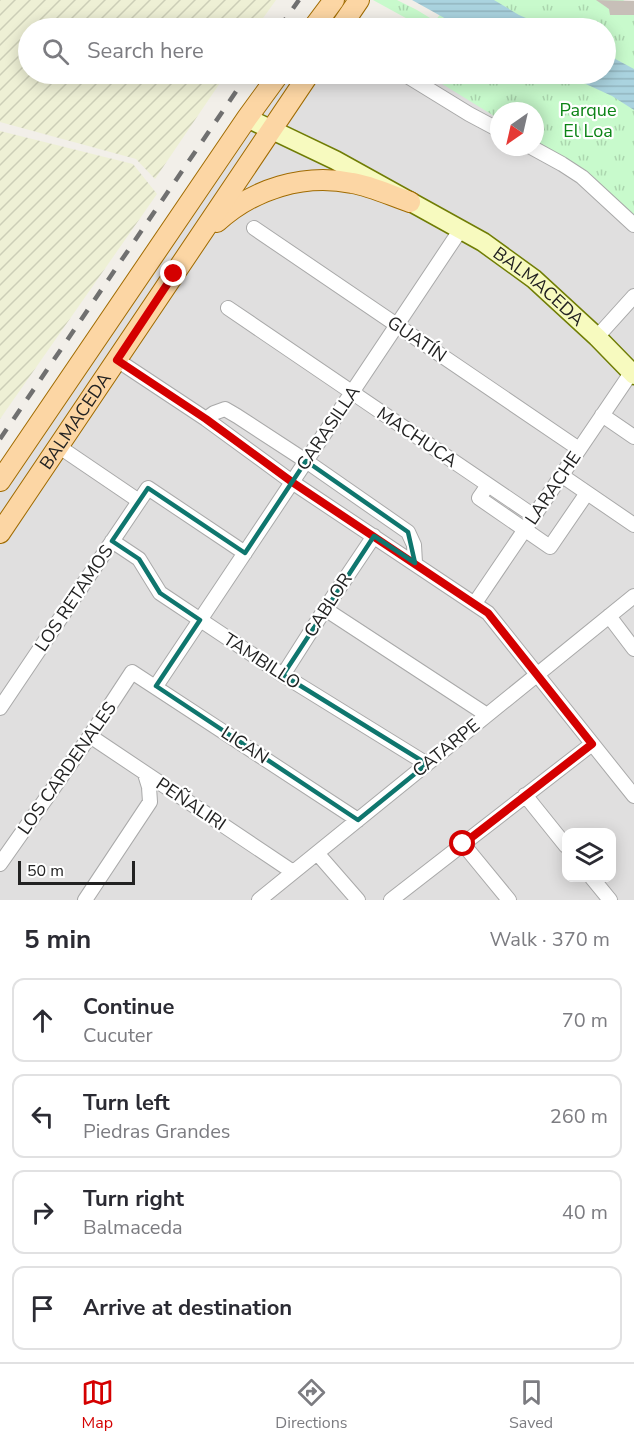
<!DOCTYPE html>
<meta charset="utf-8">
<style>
body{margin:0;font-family:"Nunito Sans",sans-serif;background:#f2f2f3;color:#2b2b33}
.controls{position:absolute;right:18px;bottom:18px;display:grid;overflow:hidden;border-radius:12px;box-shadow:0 3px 15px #0003}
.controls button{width:54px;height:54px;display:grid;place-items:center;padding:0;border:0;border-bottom:2px solid #e1e1e2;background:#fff;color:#2b2b33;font:30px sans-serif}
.compass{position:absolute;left:490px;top:102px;width:54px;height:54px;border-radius:50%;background:#fff;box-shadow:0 3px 15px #0003;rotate:214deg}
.scale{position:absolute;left:18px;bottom:15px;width:117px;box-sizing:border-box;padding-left:6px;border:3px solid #222;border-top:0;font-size:16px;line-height:21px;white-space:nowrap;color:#222;-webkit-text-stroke:4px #fff;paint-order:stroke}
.stop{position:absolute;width:18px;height:18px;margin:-14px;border:4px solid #d40000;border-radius:50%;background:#fff}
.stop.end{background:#d40000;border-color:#fff;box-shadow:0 2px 6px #0008}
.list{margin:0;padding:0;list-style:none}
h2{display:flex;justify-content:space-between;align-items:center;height:78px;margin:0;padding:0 24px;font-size:26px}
h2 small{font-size:20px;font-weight:400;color:#7c7c81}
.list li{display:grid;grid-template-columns:39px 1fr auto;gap:18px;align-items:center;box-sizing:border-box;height:84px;margin:0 12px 12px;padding:0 12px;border:2px solid #e1e1e2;border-radius:12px}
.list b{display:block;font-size:22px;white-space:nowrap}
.list p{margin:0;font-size:20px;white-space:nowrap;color:#7c7c81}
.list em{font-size:20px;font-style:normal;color:#7c7c81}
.icon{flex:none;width:33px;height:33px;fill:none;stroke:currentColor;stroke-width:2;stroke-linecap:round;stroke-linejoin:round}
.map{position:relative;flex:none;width:634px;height:900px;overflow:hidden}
.search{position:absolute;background:#fff;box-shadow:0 3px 15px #0003;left:18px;right:18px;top:18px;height:66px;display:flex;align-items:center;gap:15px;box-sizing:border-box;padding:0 21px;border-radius:33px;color:#7c7c81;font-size:22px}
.sheet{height:462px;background:#fff}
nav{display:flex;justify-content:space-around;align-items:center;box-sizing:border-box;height:84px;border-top:2px solid #e1e1e2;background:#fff;font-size:16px;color:#7c7c81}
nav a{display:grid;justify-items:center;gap:3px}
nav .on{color:#d40000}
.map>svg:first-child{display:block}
</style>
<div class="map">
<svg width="634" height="900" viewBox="0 0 634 900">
<defs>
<pattern id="farmland-furrows" width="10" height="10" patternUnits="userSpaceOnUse" patternTransform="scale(1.5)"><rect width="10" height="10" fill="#eef0d5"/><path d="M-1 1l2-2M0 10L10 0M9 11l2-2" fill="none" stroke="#ccceb7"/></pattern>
<pattern id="park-tufts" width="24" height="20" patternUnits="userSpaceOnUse" patternTransform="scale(1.5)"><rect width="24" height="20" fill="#c8facc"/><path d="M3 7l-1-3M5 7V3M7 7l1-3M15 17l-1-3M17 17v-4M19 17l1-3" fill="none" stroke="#acd6af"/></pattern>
<pattern id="water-rules" width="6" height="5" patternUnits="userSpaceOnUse" patternTransform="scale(1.5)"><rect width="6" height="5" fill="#aad3df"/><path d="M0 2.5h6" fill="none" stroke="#92b5bf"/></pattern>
</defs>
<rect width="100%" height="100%" fill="#f2efe9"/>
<!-- residential -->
<path fill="#e0dfdf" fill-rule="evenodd" d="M271,74H426L499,113V147H535V133L634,209V900H0V479ZM566,832H612V878H566Z"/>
<!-- farmland -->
<path fill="url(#farmland-furrows)" d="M0,0H276L256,28H28V74H226L155,179L136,159L0,122Z
M0,131L133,164L157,194L0,419Z"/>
<!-- park -->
<path fill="url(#park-tufts)" d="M373,0H397L417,10L435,21L451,0H623L634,7V220L569,162L535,141V111H499V119L426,74H606V28H424Z"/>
<!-- water -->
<path fill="url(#water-rules)" d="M412,0H494L519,15L549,28H466L448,20Z
M606,54L634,69V110L612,96L564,74H606Z"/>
<!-- building -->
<path fill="#c7bfb8" d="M596,0L634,1V15H610L609,9Z"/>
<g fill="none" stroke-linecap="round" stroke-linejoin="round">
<!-- street casing -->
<g stroke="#a9a9a9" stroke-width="16">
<path id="street" d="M404,74L469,114L499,130
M531,147L562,164L582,177L634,225
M254,228L579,449
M228,308L534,516
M597,337L634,296
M117,360L206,419L292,482L488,613L634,796
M602,415L634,437
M206,419L214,413L225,409L237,416L306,461L408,532L414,545L415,563
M58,446L139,501
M561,475L634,525
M488,485L479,498L550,547L587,493
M112,541L139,559L160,593L283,675L427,764
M475,603L631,373
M325,609L487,715
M609,616L634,649
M283,675L325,609L374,536
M156,686L461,229
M0,708L148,488L245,553
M90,736L293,872
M525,795L566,846
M463,844L509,900
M317,853L358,900
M0,864L90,736L132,672L358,820
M592,878L610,900
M85,900L150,802L149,787L145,774
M259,900L634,596
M391,900L592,744"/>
</g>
<!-- secondary casing -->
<g stroke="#707d05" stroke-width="21">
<g id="secondary">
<path id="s1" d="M247,118L335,160L483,242L534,279L597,337L634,375"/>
</g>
</g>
<!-- primary casing -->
<g stroke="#a06b00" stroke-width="22">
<g id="primary">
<path d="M313,28L334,0"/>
<path d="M340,28L359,0"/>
<path d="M217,222C253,189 304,173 352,183C371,186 392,196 410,202"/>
<path d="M0,481L247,118L279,74"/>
<path id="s2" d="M0,533L309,74"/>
</g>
</g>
<!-- street -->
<use href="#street" stroke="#fff" stroke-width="14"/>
<!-- secondary -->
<use href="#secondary" stroke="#f7fabf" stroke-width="18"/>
<!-- primary -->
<use href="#primary" stroke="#fcd6a4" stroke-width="20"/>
<!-- rail -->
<path stroke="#707070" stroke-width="4.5" stroke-dasharray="12 12" stroke-linecap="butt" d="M279,28L299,0
M0,439L248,74"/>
</g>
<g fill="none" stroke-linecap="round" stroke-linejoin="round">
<!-- route -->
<path stroke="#d40000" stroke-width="8" d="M174,274L117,360L206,419L292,482L488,613L592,744L463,844"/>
</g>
<!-- marked area -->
<path fill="none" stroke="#0f766e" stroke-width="4.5" stroke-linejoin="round" d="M306,461L408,532L415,563L374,536L283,675L427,764L358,820L156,686L200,620L160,593L139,559L112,541L148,488L245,553Z"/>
<g text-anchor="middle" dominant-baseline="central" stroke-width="4.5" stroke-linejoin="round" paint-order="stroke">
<!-- park labels -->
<g font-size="18" fill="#0c8416" stroke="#fff">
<text x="588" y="110">Parque<tspan x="588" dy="21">El Loa</tspan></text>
</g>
<!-- street labels -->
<g font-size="18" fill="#222" stroke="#fff">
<text stroke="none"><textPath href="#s1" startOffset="338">BALMACEDA</textPath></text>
<text transform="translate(417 339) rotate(34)">GUATÍN</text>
<text stroke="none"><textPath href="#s2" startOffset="135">BALMACEDA</textPath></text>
<text transform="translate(328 428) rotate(-56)">CARASILLA</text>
<text transform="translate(417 437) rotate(34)">MACHUCA</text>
<text transform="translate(553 488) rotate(-56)">LARACHE</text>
<text transform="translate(74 598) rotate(-56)">LOS RETAMOS</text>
<text transform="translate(328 605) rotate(-57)">CABLOR</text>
<text transform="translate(262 661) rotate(33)">TAMBILLO</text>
<text transform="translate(245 745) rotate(33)">LICAN</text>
<text transform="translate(446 748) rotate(-39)">CATARPE</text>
<text transform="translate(67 768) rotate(-55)">LOS CARDENALES</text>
<text transform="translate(191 804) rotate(34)">PEÑALIRI</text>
</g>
</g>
</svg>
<div class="controls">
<button><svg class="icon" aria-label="layers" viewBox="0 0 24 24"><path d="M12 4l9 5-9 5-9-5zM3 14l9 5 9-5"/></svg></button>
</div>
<svg class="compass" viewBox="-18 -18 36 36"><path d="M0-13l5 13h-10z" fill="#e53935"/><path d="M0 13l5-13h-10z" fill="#7c7c81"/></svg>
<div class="scale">50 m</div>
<div class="stop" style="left:463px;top:844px"></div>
<div class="stop end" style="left:174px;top:274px"></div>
<div class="search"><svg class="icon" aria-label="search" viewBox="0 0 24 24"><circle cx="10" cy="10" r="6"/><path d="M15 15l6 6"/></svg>Search here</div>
</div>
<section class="sheet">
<h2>5 min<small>Walk · 370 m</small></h2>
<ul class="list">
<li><svg class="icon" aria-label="ahead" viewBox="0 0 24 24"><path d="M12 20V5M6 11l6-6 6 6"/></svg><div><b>Continue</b><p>Cucuter</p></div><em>70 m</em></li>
<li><svg class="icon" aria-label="left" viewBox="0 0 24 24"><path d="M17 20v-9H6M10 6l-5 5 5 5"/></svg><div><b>Turn left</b><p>Piedras Grandes</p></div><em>260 m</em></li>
<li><svg class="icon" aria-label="right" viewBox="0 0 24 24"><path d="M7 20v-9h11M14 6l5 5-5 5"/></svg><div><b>Turn right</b><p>Balmaceda</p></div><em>40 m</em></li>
<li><svg class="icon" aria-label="arrive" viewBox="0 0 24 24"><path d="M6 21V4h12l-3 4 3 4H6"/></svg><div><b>Arrive at destination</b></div></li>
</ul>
</section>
<nav>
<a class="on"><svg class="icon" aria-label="map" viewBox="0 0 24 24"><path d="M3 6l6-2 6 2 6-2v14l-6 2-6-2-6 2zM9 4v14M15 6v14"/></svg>Map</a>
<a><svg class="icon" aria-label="directions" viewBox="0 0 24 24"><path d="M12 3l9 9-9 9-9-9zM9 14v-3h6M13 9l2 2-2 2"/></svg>Directions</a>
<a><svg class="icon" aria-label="saved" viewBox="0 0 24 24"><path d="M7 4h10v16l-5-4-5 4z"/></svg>Saved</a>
</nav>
